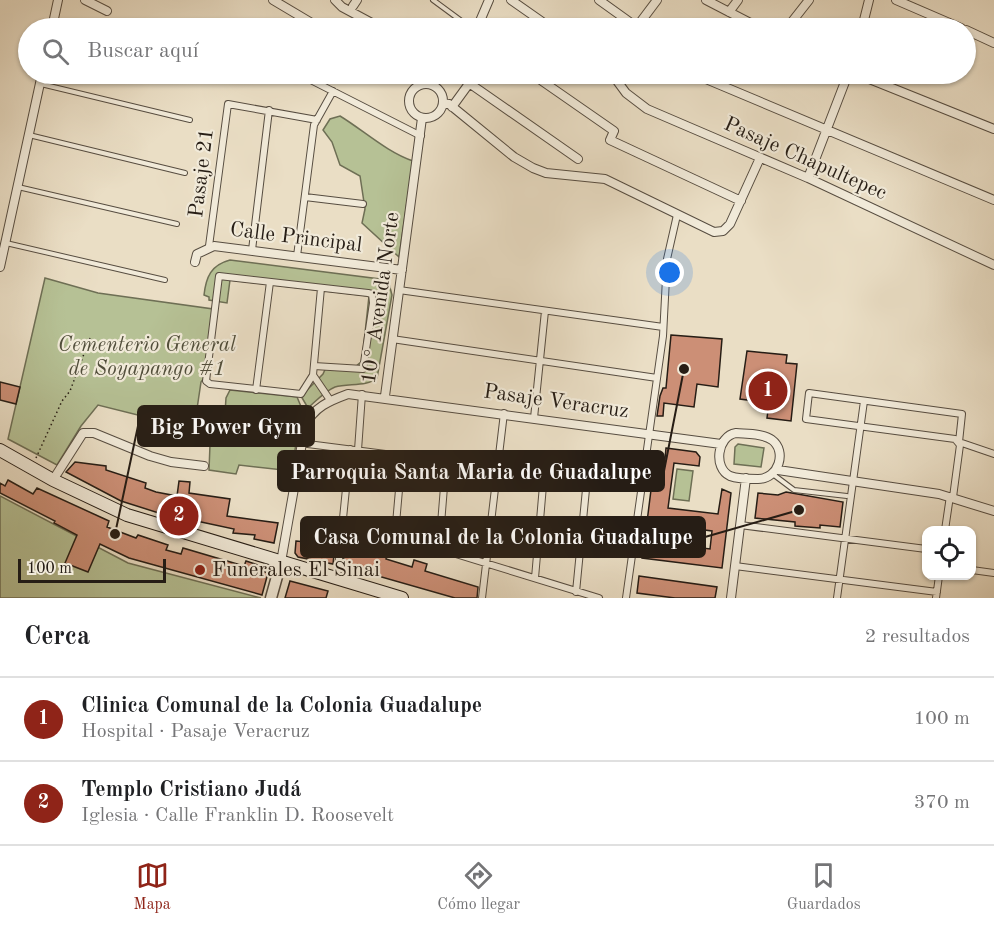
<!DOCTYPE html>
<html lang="es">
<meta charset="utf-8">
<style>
body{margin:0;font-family:"Old Standard TT",serif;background:#f6f6f6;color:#202124}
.controls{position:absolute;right:18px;bottom:18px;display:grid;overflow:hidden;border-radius:12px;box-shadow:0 2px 4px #0004}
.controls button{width:54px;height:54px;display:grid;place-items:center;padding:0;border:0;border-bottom:2px solid #e0e0e0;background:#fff;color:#202124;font:30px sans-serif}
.scale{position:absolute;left:18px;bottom:15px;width:148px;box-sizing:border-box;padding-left:6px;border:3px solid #261d15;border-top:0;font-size:16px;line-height:21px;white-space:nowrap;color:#261d15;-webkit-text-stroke:4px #f1ead9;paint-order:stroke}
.you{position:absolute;left:670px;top:273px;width:21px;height:21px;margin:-15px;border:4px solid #fff;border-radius:50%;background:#1a73e8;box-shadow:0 0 0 9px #1a73e833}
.badge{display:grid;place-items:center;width:39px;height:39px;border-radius:50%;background:#8f2418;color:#fff;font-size:20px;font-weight:700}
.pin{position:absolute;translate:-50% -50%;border:3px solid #fff;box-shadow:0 2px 6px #0006}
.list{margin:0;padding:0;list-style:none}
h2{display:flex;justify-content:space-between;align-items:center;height:78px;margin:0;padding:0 24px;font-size:26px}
h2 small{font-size:20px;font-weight:400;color:#757577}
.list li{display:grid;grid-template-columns:39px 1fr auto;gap:18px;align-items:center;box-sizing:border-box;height:84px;padding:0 24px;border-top:2px solid #e0e0e0}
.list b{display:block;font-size:22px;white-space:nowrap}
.list p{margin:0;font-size:20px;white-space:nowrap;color:#757577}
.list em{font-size:20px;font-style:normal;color:#757577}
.icon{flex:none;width:33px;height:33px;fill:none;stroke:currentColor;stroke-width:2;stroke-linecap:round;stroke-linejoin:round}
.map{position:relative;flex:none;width:994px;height:598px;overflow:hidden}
.search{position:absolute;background:#fff;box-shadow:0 2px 4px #0004;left:18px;right:18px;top:18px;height:66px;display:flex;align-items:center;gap:15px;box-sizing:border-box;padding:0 21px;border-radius:33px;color:#757577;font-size:22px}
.sheet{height:246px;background:#fff}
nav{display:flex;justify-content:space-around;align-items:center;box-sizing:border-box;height:84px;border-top:2px solid #e0e0e0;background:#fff;font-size:16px;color:#757577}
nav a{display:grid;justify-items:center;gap:3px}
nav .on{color:#8f2418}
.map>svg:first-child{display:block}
</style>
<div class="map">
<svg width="994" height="598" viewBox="0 0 994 598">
<rect width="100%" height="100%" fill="#eadec5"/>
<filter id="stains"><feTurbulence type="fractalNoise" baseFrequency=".00333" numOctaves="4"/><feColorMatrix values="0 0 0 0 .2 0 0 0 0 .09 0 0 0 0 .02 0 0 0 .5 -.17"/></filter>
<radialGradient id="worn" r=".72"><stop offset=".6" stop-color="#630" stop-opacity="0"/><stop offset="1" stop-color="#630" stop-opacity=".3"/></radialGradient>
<!-- green -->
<path fill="#b6c195" stroke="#6e6f55" stroke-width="1.5" d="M340,116C363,130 388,153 413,161L399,257L362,223L365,209L360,176L340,165L332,142L323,130L330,119Z
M230,260L388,280L392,295L377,378C367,387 348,383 335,387C325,391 316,401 308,408L301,396L323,374L327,365L355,367L362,361L369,296L230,280L227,303L209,300V297L204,295C206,277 211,265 230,260Z
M45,278L98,293L213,309L205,377L201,382L194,429L98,405L81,426L57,465L8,439Z
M230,390L297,397L305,416L296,443L292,471L239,465L236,474L209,470L210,445L225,413L226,398Z
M738,444L764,448L761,467L734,464L735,447Z
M677,469L693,471L689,501L673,499Z
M0,496L128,563L261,598H0Z"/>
<!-- building -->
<path fill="#cc8f76" stroke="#261d15" stroke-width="1.5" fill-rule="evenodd" d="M671,335L722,339L718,387L697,384L694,407L664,403L663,416H657L660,396L663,388H666Z
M747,351L787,355L786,363L797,364L791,421L767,418L769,403L740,399Z
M0,382L20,387L16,404L0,400Z
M666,448L696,452L700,457L699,466L674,463L668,508L718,514L722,489L731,493L722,568L642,558L644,541L671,544L673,526L647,522L655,458L665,459ZM689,528L712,531L710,549L687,546Z
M75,462L106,466V470L146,483L145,488L156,492L177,496L179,481L190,482L189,493L230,499L227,516L278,523L274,543L254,539L255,535L233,533L234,529L173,516L172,520L162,517V514L121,501L66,472Z
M8,480L33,494L37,488L109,521L107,527L136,538L138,535L168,545L166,550L181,554L183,548L244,566L246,561L261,566L259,570L268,573L262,595L129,558L100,544L88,572L65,563L77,535L54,523L55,521L0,493V483L5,486Z
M786,492L843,502L840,527L820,525V528L795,526V522L755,518L758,493L778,495Z
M296,541L335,545L333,564L298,557L295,553Z
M360,547L387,554L386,559L412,567L414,560L427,564L425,571L478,587L477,598H455L343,566L345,548L359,551Z
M639,576L717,587L715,598H675L637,593Z
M290,581L328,591L326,598H285Z"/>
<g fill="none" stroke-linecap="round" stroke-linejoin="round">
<!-- service casing -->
<g stroke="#574d41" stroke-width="6">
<path id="service" d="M433,0L471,28
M41,84L190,120
M29,135L185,173
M18,187L177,224
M6,243L165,280
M774,475L794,490L847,496"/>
</g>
<!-- pedestrian casing -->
<g stroke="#574d41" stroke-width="8">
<path id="pedestrian" d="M299,74L421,136
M305,197L363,204
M209,246L228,104L317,120
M252,250L269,110
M297,256L314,125L333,91
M399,290L663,327
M392,339L657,378
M314,366L363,369L373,303L372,294L368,293L219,276L206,381L210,384L301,394L313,375L321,288
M313,375L330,400
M256,390L270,282
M534,418L545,311
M300,443L642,487
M358,450L362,394
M953,497L960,445L955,439L806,419L809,393L962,414L959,442L994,454
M345,520L599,598
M740,525L926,549
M945,530L950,496
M395,535L402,456
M439,549L446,462
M735,566L937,592
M972,570L994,573
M337,578L350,449
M535,578L544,474
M576,592L587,479
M482,598L504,413
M626,598L663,336L667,259L677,215
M837,598L864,401
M936,598L939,576"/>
</g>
<!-- minor casing -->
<g stroke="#574d41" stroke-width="10">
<path id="minor" d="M85,0L107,11
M273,0L320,28
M335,0L342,7L381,28
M511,0L551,28
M599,0L638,28
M706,0L760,28
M896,0L961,28
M353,6L357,0
M729,12L738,0
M52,28L58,0
M477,28L489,0
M636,28L657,0
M787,28L809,0
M862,28L869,0
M966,30L994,43
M405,74L420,84
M532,74L614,131L610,140L741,201
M612,74L626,93L647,109L808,178L994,265
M694,74L994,200
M857,74L994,129
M469,83L578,159
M409 101a17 17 0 1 1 34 0a17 17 0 1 1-34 0Z
M443,103L449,104L514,157L533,168L546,173L605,179L714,232L723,231L730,224L760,158
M452,107L476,74
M808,178L848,74
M195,262L197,254L214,246L402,270
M0,267L42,74
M385,396L422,118
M736,433C746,434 763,433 772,440C787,451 779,479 758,479C750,479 738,479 730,476C713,468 717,436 736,433Z
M778,470L939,494L994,511
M53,480L83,433H94L150,456L171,462L204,466
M281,562L305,426C314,407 329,401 348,394L721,444
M731,598L746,478"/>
</g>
<!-- tertiary casing -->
<g stroke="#574d41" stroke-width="13">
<path id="tertiary" d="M271,598L281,562"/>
</g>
<!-- secondary casing -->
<g stroke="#261d15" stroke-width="14">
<path id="secondary" d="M0,450L53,480L127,515L402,598"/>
</g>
<!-- path -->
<path stroke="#261d15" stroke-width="1.5" stroke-dasharray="1.5 3" stroke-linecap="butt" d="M36,458L62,401L70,391L90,338"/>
<!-- service -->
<use href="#service" stroke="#f1ead9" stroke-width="4"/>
<!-- pedestrian -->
<use href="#pedestrian" stroke="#f1ead9" stroke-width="6"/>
<!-- minor -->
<use href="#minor" stroke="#f1ead9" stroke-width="8"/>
<!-- tertiary -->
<use href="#tertiary" stroke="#f1ead9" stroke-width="10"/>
<!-- secondary -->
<use href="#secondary" stroke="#f1ead9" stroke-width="12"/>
</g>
<!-- markers -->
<circle fill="#8f2418" stroke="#f1ead9" stroke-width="2" cx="200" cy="570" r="6"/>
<g text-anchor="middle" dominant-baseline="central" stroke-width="4.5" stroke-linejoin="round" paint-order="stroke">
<!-- street labels -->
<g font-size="21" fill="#261d15" stroke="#f1ead9">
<text transform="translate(805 159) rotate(24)">Pasaje Chapultepec</text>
<text transform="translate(202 173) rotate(-83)">Pasaje 21</text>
<text transform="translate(296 238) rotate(7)">Calle Principal</text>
<text transform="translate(381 298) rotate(-82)">10° Avenida Norte</text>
<text transform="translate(556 402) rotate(8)">Pasaje Veracruz</text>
</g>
<!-- park labels -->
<g font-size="21" font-style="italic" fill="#514e3b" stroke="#f1ead9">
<text x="147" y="345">Cementerio General<tspan x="147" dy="24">de Soyapango #1</tspan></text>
</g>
<!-- poi labels -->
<g font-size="21" fill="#261d15" stroke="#f1ead9" text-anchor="start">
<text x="212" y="570">Funerales El Sinai</text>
</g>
</g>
<!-- callouts -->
<path fill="none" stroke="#261d15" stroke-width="2" d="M115 534L138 426M684 369L664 471M799 510L705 537"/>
<g fill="#261d15" stroke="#f1ead9" stroke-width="2">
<circle cx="115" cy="534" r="6"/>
<circle cx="684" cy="369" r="6"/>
<circle cx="799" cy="510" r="6"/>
</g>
<g fill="#261d15" stroke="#261d15" stroke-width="2">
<rect x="138" y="406" width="176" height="40" rx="6"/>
<rect x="278" y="451" width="386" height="40" rx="6"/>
<rect x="301" y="517" width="404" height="40" rx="6"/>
</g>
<g font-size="22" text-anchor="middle" font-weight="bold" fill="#fff">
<text x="226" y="434">Big Power Gym</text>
<text x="471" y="479">Parroquia Santa Maria de Guadalupe</text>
<text x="503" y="544">Casa Comunal de la Colonia Guadalupe</text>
</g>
<rect width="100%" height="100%" filter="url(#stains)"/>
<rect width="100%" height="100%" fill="url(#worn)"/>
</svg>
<div class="controls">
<button><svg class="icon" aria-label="locate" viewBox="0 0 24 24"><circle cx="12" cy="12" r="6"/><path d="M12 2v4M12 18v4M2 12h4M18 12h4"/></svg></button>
</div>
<div class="scale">100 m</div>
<div class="you"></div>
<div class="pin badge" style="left:768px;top:391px">1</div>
<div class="pin badge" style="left:179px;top:516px">2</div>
<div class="search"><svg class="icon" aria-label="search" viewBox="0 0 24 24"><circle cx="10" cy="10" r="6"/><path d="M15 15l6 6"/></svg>Buscar aquí</div>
</div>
<section class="sheet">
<h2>Cerca<small>2 resultados</small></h2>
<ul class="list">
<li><span class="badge">1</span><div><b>Clinica Comunal de la Colonia Guadalupe</b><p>Hospital · Pasaje Veracruz</p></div><em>100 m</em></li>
<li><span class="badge">2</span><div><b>Templo Cristiano Judá</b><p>Iglesia · Calle Franklin D. Roosevelt</p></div><em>370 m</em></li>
</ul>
</section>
<nav>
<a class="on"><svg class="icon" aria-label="map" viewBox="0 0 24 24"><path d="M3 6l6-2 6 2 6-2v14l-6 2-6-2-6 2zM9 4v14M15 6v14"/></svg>Mapa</a>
<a><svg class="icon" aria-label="directions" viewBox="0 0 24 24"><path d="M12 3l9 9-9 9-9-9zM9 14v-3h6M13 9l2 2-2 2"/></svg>Cómo llegar</a>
<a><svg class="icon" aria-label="saved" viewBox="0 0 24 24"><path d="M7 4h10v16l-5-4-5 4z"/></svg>Guardados</a>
</nav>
